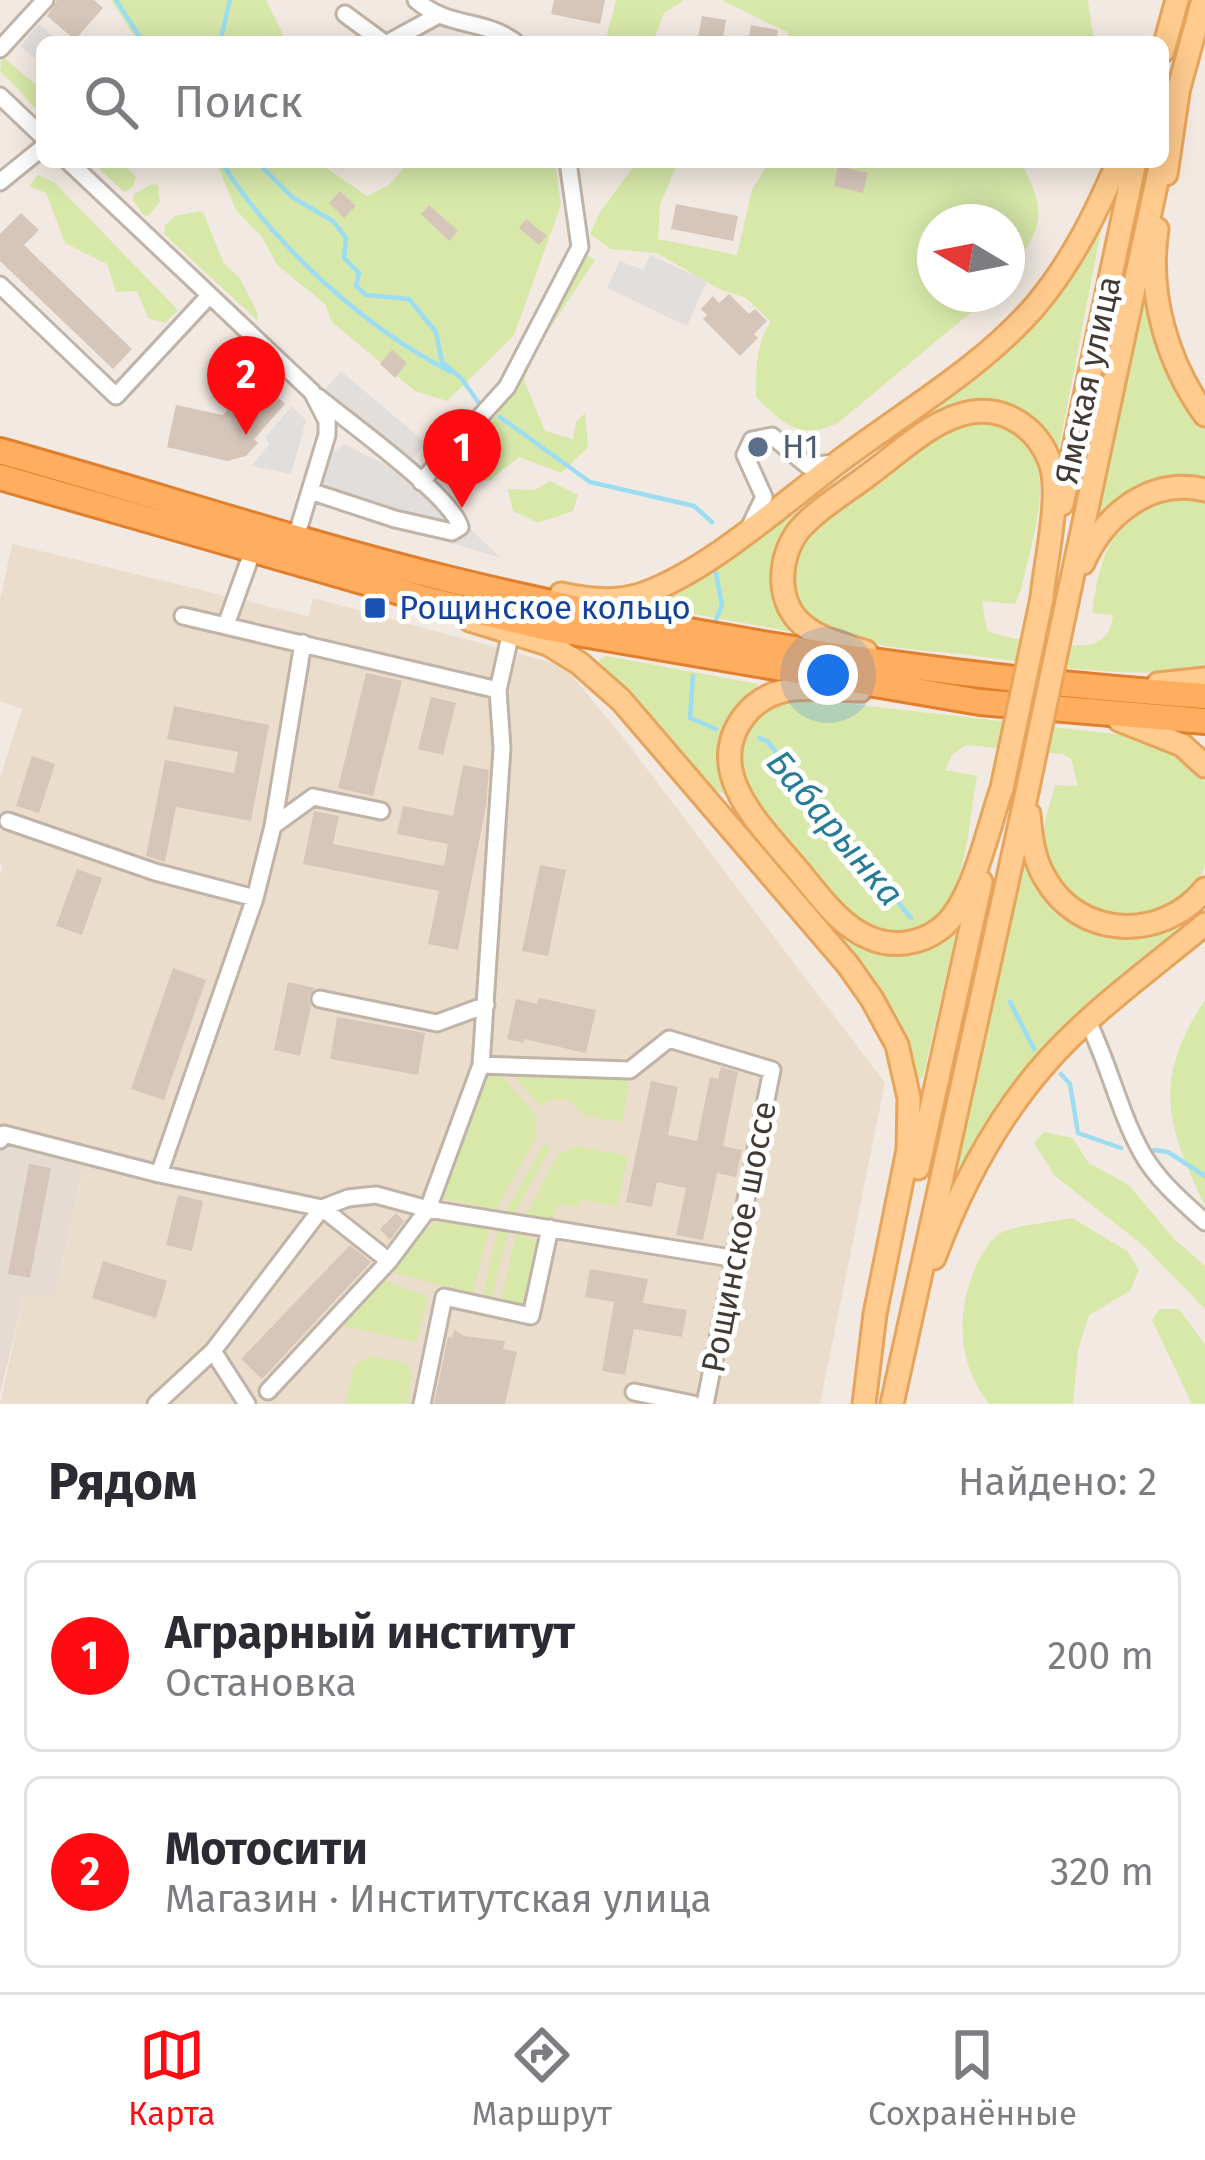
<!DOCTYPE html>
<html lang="ru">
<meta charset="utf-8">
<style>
body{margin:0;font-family:"Fira Sans",sans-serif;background:#f2f2f3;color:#2b2b33}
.compass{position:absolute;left:917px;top:204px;width:108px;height:108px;border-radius:50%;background:#fff;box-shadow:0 6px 30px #0003;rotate:280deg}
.you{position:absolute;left:828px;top:675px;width:42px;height:42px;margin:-30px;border:9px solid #fff;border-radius:50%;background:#1a73e8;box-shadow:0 0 0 18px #1a73e833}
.badge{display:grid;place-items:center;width:78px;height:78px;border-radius:50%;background:#ff0c12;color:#fff;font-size:39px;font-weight:700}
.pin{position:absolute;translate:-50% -99px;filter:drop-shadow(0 3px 6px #0008)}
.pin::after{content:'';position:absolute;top:63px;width:42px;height:36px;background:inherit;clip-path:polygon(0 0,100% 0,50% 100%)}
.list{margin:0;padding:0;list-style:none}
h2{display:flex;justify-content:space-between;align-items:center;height:156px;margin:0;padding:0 48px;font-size:51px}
h2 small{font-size:39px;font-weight:400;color:#7c7c81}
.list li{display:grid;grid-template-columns:78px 1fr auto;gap:36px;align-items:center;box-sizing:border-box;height:192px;margin:0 24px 24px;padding:0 24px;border:3px solid #e1e1e2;border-radius:18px}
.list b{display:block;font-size:45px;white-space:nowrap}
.list p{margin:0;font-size:39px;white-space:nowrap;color:#7c7c81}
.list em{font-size:39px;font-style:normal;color:#7c7c81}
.icon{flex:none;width:66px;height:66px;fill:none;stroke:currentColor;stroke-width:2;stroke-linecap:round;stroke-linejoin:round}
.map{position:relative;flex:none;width:1205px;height:1404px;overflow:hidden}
.search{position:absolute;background:#fff;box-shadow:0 6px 30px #0003;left:36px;right:36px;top:36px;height:132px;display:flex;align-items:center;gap:30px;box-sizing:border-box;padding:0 42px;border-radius:18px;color:#7c7c81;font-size:45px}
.sheet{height:588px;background:#fff}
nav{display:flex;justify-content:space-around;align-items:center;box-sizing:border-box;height:168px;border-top:3px solid #e1e1e2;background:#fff;font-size:33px;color:#7c7c81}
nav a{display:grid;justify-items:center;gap:6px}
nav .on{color:#ff0c12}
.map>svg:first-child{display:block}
</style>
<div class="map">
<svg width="1205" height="1404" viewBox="0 0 1205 1404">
<rect width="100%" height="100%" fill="#f2eae2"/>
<!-- residential -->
<path fill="#e6dbd0" d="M0,1138L84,1164L55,1297L24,1295L0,1394Z"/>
<!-- education -->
<path fill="#ebddcb" d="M12,544L308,616L313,598L564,666L622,736L885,1083L820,1404H0L24,1294L55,1297L84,1165L0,1138V875L3,866L0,864V778L22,709L0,701V600Z"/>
<!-- green -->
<path fill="#d7e8a9" d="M111,0H266L285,39L292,42H138Z
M616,0H684L664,13L653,42H605Z
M721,0H1088L1094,42H791L787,32Z
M2,56L42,90V115C27,101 17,86 0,72Z
M92,162H122L136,177L132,188L124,192Z
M216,162H318L367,196L389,185L409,162H555L561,205L514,335L447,401L415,391L332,322L325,304L277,265L262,237L236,210Z
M637,162H678L660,205L658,239L737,255L752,190L769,162H1028L1024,168C1052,223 1036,230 1007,279V222H935V294H993L838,423C800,441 783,424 756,397C756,371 755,344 771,322L746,298L719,289L657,253L611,249L590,234L600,212Z
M38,175L54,182L178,310L165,323L148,318L137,291L116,292L107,264L65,243L46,193L29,186Z
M152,184L158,185L160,202L148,216L143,215L133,200L134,194Z
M199,211L203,212L224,264L239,277L258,314L257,320L164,234L165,225L176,216Z
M1104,215L1059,448C1052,442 1047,433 1040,426C1002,387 970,403 927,415L950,397V390Z
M579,251L595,260L535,351L524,380L545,431L573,439L576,422L585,413L588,447L561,473L519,457L489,481L453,473L503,406Z
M1144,272L1189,409L1205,431V477C1160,470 1128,487 1097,518Z
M987,423C1072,438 1032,534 1021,590L1015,604L982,601L987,631C1004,639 1075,649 1092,644C1106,640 1112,629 1113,615L1092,613C1102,540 1121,493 1205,499V667C1129,681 1045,665 968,655C927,650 880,649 842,635C802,620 776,581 804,542C824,514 910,457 941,436L965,425Z
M550,481L578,495L573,511L538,523L513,511L508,489L535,490Z
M807,505C791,537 761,559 775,600C779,612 789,623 793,632L655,607Z
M606,656L758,684C753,692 745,698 738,706C716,732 714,763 724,794L707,786L606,673L599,660Z
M797,698L1123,735L1170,748L1205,782C1205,808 1205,840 1205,865C1203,877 1191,887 1183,894C1134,934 1057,913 1045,848C1041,825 1050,806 1055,785L1078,786L1071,759L1063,754L966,745L952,755L945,770L977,776C970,813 967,878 944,908C927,931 896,938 870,927C844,916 823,885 805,864C758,811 688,728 797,698Z
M1026,861C1045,909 1084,944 1138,939C1154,937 1169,928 1185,927L1046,1044L1000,1104L956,1173L954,1167L1019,872Z
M828,920C875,965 903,958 956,932L923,1077L918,1081L908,1052Z
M1205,1000V1206C1167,1125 1151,1082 1205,1000Z
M491,1069L497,1070L535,1114L536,1138L496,1209L442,1199Z
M508,1069L629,1077L623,1122L585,1116L569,1100H549L541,1107Z
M1044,1132L1072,1138L1089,1163L1129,1185L1174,1239L1205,1266V1309L1144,1246L1055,1176L1034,1143Z
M544,1144L551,1148L513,1215L506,1211Z
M578,1146L628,1156L617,1206L582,1200L578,1207L558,1205L552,1223L524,1219L558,1154Z
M1072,1218L1127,1251L1139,1270L1130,1291L1089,1315L1078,1350L1073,1404H989C956,1362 956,1311 977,1264C982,1254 990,1240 999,1234C1013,1225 1054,1222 1072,1218Z
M442,1221L489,1229L473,1294L389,1271L421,1231Z
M498,1229L508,1232L492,1298L483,1296Z
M516,1233L538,1242L526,1305L501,1300Z
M381,1279L428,1297L416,1342L339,1325Z
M1160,1309H1179L1205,1345V1404H1192L1152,1320Z
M371,1356L405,1363L412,1370L408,1404H346L354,1365Z"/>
<!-- parking -->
<path fill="#e2dedb" d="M39,24L60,42H42V64L20,46Z
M650,255L707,281L687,326L607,288L620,261L643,270Z
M341,371L426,443L408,465L322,393Z
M292,406L306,420L291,474L252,466L269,444L265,437Z
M344,444L421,482L501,558L316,503L332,453Z"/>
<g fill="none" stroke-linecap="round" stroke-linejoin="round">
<!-- stream -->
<path stroke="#9cddf1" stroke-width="4.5" d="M116,0L143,42
M220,42L230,0
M221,162C275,246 362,326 451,372
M257,162L292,197L333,221L346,238L344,258L359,273L356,286L366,295L409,299L436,332L442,362L461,378L479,403
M500,417L590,482L694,506L712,522
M716,620L722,605L716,573
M693,676L690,718L716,729
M760,738L767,741L911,918
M1010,1002L1034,1049
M1061,1074L1070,1084L1078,1133L1121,1148
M1154,1150L1168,1152L1205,1176"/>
</g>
<!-- building -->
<path fill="#d6c6ba" d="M57,0H94L103,8L75,40L47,16Z
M554,0H605L600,24L551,14Z
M702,16L726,20L722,42H697Z
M751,25L778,30L776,42H748Z
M838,166L868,173L863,193L834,186Z
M340,191L356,206L344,218L329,203Z
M676,204L738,216L733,241L671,229Z
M429,205L458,231L449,241L421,214Z
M21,213L39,230L24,245L132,349L113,369L0,261V234Z
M526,219L547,236L539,245L519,228Z
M729,294L749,314L755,309L767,321L754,334L758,338L740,356L703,319L707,315L701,309L713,296L719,303Z
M392,350L407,363L395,378L380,364Z
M254,376L285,404L254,439L258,443L246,456L227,461L167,447L176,405L223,415Z
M366,673L402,681L373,796L338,788Z
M431,697L456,703L443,755L418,749Z
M174,706L269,725L251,821L176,807L165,862L146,856L165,760L234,773L238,752L167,739Z
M32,756L55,764L39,813L16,806Z
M463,765L489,770L486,806L458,950L428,944L439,891L303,864L314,811L339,816L333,844L444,866L448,844L397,834L403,806L453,816Z
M540,865L566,870L548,956L522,951Z
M77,869L102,878L82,935L56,926Z
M173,968L206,980L164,1100L131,1089Z
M288,982L315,988L308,998L311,1006L300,1056L274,1050Z
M539,998L596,1010L586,1053L524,1039V1043L507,1039L516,999L537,1004Z
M337,1017L425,1033L418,1075L330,1059Z
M721,1067L738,1072L723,1146L742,1150L736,1177L717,1173L703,1240L676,1235L686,1188L657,1182L652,1207L626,1202L651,1081L678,1087L668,1135L697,1141L710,1077L718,1079Z
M29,1164L51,1168L30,1278L8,1274Z
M178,1195L203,1201L192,1251L166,1245Z
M396,1213L404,1221L390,1240L380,1229Z
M350,1245L371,1262L262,1379L241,1359Z
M103,1261L167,1281L156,1318L92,1298Z
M590,1269L648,1279L643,1303L687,1310L682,1337L634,1329L625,1375L602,1371L614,1302L585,1297Z
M454,1330L464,1336L505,1341L503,1349L517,1352L505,1404H434L448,1337L452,1338Z"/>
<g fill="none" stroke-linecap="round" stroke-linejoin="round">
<!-- minor casing -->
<g stroke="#c0b3a8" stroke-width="21">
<path id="minor" d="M416,0C449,29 483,18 515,42
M345,14L383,42
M389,42L435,17
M0,49L45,0
M0,96L42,136
M69,162L312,392L327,421V435L296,537
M0,182L42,148
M0,285L116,396L208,297
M421,482L507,387L580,247L568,162
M310,491L395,519L452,532L460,527C453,497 347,421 318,397
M750,526L764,497L745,455L752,440L772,436L808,466L834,463
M183,616L498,690
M226,625L253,550
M8,821L155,872L255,898
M273,826L313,797L381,811
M320,999L437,1023L486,1005
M1088,1022C1109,1064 1119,1112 1142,1153C1157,1180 1182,1201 1205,1222
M481,1065L630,1070L669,1039L772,1070L705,1404
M0,1140L4,1134L159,1174L322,1208L389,1261L428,1209L481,1065L502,748L498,690L511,632
M159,1174L255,898L273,826L303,643
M213,1351L247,1404
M268,1391L389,1261
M634,1392L693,1404
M156,1404L213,1351L322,1208L348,1198L376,1195L428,1209L737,1259
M422,1404L444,1297L531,1316L550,1228"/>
</g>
<!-- major casing -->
<g stroke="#e6a45c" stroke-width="27">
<path id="major" d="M1163,51L1177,0
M1177,95L1203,0
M1166,174L1179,86
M1157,229C1147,294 1167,362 1205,415
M1062,504L1135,162
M1083,563C1104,515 1150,477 1205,490
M561,594C588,600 618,603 643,594C710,570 784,502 841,460C906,411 983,367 1036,305C1072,262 1096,213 1118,162
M1067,602L1161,162
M470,620L548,644L579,663L621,700L848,965L872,999L897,1045L909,1098L908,1150L875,1314L864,1404
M866,652C847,645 824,641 807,628C775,606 777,558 799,530C818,508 848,491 871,473C901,451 934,418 972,412C1007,407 1038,429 1050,462C1062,493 1045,563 1042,598
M1158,684L1205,679
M861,690C837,690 811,686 787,690C768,694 753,703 742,719C705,772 759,824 791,862C814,888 837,925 870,938C893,948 920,944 940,929C973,905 988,827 1002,788
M1119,720L1182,745L1205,766
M1029,814C1031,836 1033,858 1045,878C1079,939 1162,942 1205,889
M918,1168L981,882
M934,1258C960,1189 995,1121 1044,1065C1090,1012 1151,969 1205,924
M892,1404L1027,792"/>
</g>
<!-- highway casing -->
<g stroke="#e07f2e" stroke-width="30">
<path id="highway" d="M0,451C147,492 291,540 439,577C689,639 948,678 1205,696
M0,477L432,601L548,628L980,702L1205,721"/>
</g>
<!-- minor -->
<use href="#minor" stroke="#fff" stroke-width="15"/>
<!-- major -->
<use href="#major" stroke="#ffcb8e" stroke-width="21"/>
<!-- highway -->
<use href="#highway" stroke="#ffae60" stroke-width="24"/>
<!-- major-bridge casing -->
<g stroke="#e6a45c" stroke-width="27" stroke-linecap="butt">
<path id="major-bridge" d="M1002,788L1042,598
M1027,792L1067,602"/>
</g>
<!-- major-bridge -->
<use href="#major-bridge" stroke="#ffcb8e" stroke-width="21"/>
</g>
<!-- markers -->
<circle fill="#5c6f8a" stroke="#fff" stroke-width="4.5" cx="758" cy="447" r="12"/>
<rect fill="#1a4fb4" stroke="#fff" stroke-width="4.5" x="363" y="596" width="24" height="24" rx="6"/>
<g text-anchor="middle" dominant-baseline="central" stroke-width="10" stroke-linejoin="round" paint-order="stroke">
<!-- street labels -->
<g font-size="33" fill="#433a33" stroke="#fff">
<text transform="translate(1088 380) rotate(-78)">Ямская улица</text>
<text transform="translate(739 1237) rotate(-79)">Рощинское шоссе</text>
</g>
<!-- service labels -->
<g font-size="33" fill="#4e5e75" stroke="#fff" text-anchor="start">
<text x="782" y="447">Н1</text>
</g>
<!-- transit labels -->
<g font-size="33" fill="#164399" stroke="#fff" text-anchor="start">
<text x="399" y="608">Рощинское кольцо</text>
</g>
<!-- water labels -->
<g font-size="36" font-style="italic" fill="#267c98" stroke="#fff">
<text transform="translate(835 828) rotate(50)">Бабарынка</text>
</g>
</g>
</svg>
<svg class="compass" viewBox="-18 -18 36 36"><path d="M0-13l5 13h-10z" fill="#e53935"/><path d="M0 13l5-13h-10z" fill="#7c7c81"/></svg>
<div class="you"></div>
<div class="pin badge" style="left:462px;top:508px">1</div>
<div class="pin badge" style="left:246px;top:435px">2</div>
<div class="search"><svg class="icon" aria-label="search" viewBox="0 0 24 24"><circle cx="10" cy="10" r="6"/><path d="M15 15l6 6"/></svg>Поиск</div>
</div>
<section class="sheet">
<h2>Рядом<small>Найдено: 2</small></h2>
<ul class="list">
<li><span class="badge">1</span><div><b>Аграрный институт</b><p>Остановка</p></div><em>200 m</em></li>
<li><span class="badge">2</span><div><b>Мотосити</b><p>Магазин · Институтская улица</p></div><em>320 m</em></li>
</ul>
</section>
<nav>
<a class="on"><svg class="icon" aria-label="map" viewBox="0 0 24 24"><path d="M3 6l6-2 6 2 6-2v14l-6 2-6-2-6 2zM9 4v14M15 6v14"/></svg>Карта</a>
<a><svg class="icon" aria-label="directions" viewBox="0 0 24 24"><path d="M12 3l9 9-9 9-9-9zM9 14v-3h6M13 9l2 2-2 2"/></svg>Маршрут</a>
<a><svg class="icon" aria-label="saved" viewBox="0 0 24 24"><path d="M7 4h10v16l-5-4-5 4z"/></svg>Сохранённые</a>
</nav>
